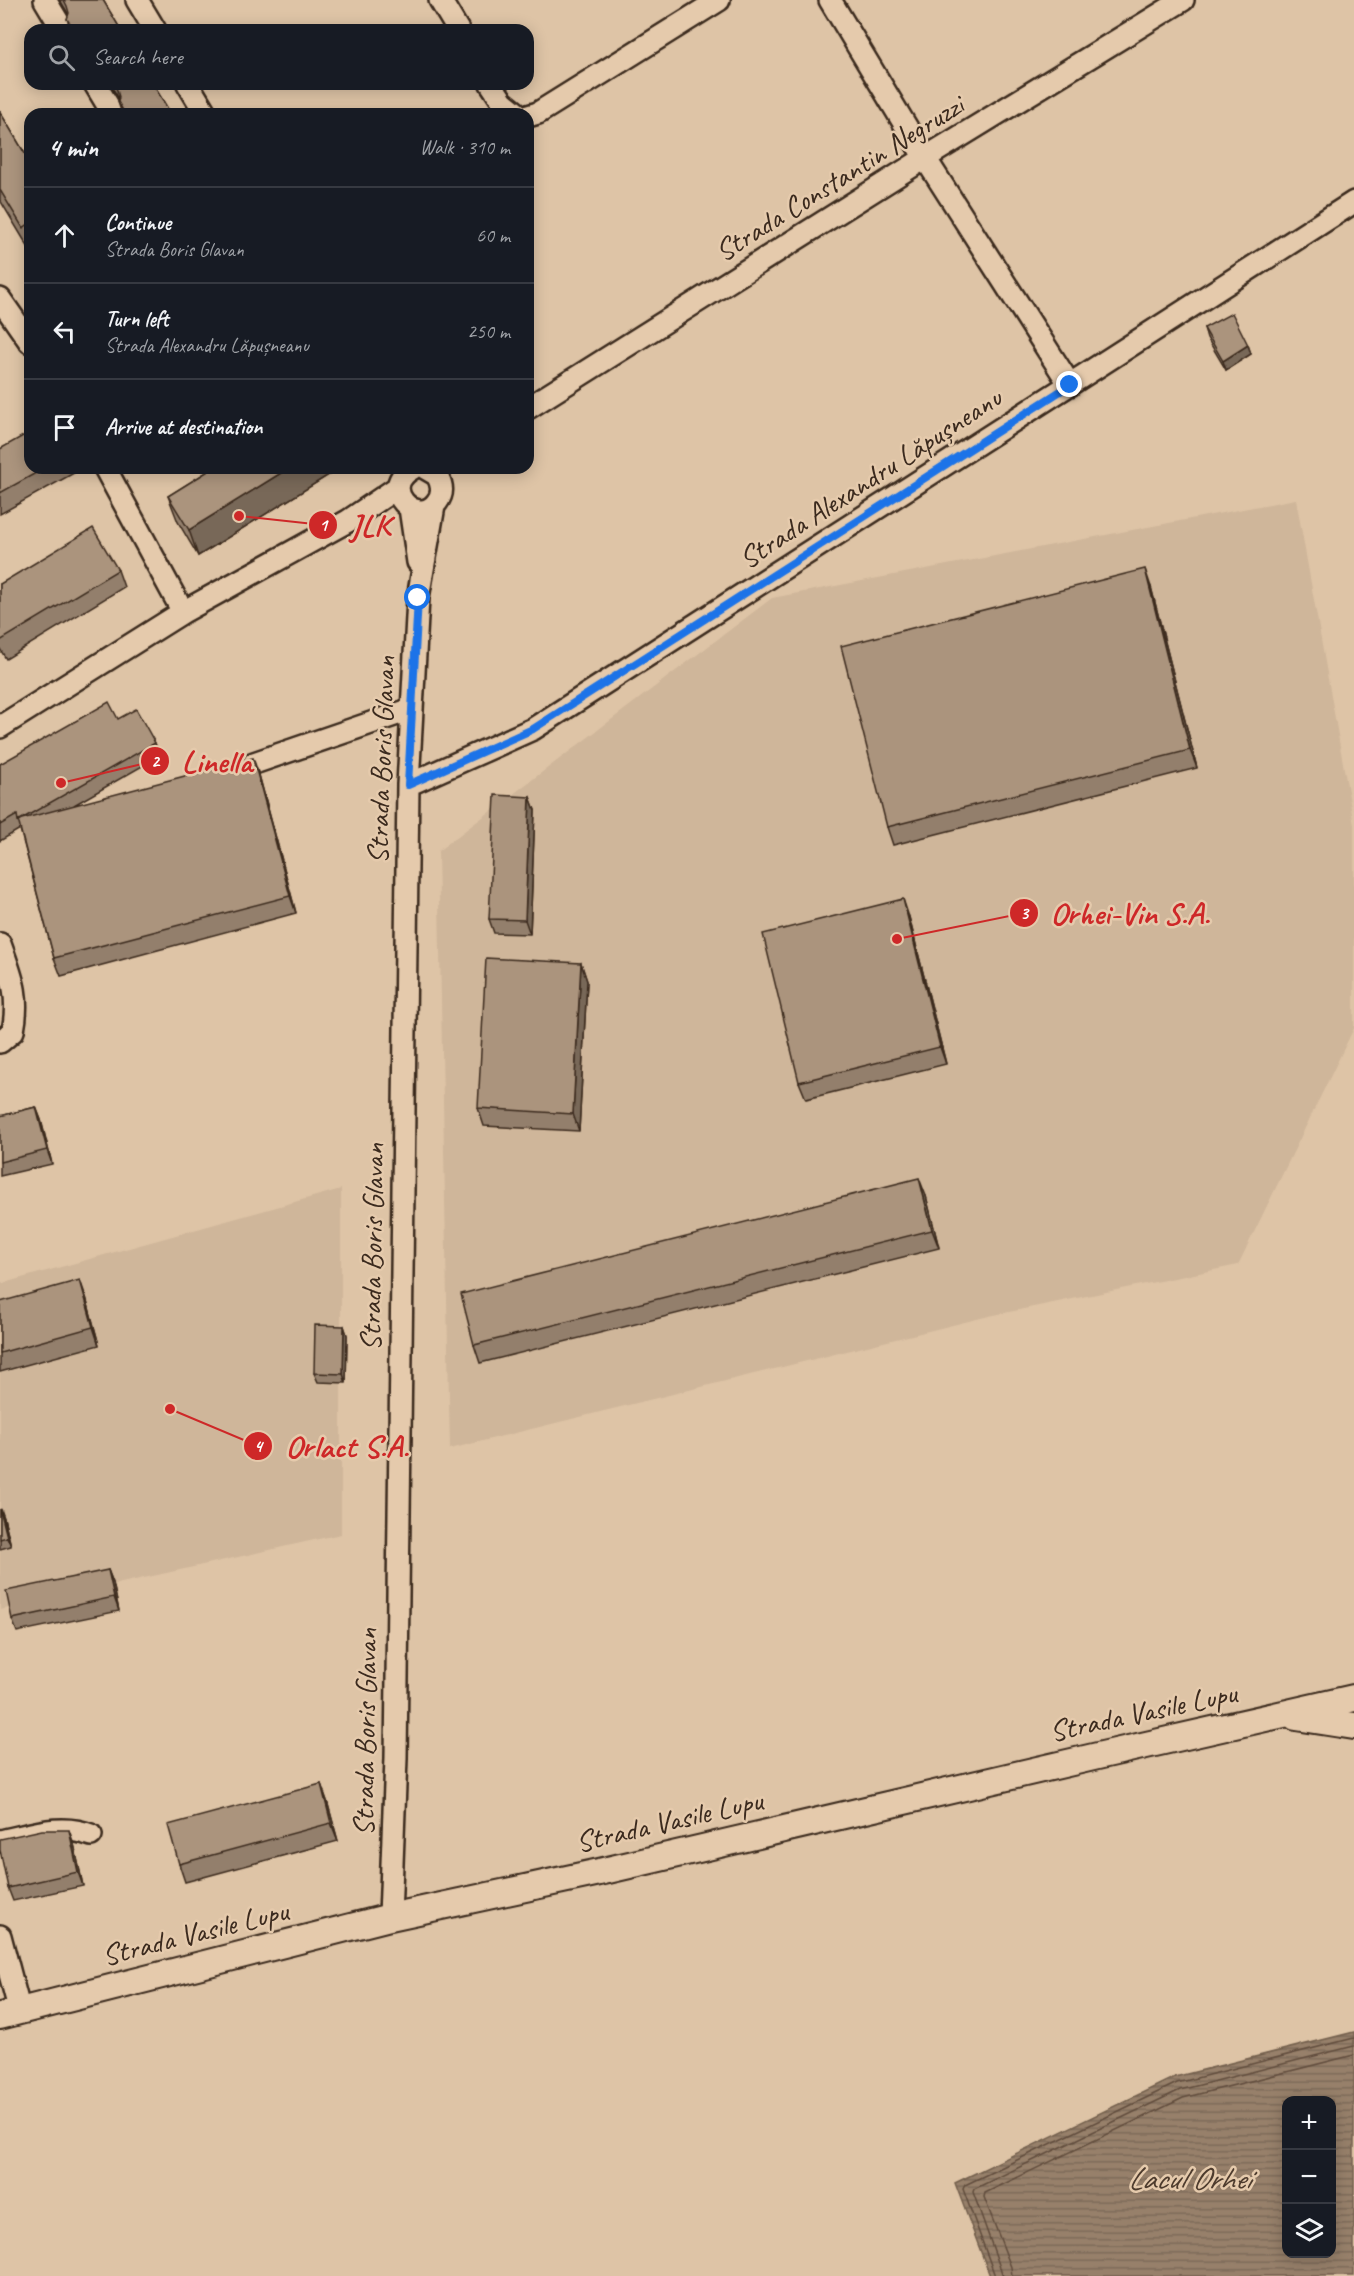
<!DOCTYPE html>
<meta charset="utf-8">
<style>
body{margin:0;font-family:Caveat,sans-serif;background:#242831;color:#f1f3f6}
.controls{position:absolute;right:18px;bottom:18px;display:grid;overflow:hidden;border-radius:12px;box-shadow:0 3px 15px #0003}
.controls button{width:54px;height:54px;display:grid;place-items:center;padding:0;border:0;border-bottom:2px solid #363941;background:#171b24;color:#f1f3f6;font:30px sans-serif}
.stop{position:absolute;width:18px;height:18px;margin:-14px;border:4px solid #1a73e8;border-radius:50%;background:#fff}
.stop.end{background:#1a73e8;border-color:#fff;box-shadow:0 2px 6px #0008}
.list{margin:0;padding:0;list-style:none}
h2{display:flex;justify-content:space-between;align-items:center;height:78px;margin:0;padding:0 24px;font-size:26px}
h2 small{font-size:20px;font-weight:400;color:#9ea1a6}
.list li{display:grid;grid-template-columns:39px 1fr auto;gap:18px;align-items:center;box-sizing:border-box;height:96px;padding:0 24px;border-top:2px solid #363941}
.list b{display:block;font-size:22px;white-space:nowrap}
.list p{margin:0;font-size:20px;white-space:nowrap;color:#9ea1a6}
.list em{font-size:20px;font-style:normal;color:#9ea1a6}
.icon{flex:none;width:33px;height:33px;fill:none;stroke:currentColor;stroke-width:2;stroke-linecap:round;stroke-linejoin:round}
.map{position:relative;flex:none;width:1354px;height:2276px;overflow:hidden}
.search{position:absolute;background:#171b24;box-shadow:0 3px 15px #0003;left:24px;top:24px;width:510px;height:66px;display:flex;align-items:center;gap:15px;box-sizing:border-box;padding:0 21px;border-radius:18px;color:#9ea1a6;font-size:22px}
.panel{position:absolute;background:#171b24;box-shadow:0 3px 15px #0003;left:24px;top:108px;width:510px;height:366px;border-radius:18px}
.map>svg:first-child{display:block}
</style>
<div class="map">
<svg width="1354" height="2276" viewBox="0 0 1354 2276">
<defs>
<pattern id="water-rules" width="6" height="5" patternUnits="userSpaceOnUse" patternTransform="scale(1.5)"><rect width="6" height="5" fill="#97806a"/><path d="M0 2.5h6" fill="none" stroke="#7c6957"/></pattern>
</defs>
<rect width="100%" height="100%" fill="#dec4a6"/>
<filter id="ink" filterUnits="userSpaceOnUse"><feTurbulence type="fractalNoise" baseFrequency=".0167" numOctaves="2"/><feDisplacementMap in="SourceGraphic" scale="12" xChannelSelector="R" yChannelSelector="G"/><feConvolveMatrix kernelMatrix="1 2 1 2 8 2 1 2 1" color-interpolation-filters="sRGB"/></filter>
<g filter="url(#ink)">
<!-- built -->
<path fill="#cfb69a" d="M1296,499L1354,825V1028L1238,1265L989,1316L450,1449L438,851L772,598Z
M341,1189V1534L0,1610V1284Z"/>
<!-- water -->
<path fill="url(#water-rules)" stroke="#725e4c" stroke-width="1.5" fill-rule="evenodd" d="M1354,2032V2276H990L955,2183L1175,2077ZM1286,2100H1332V2254H1286Z"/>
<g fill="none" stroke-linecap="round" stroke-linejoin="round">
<!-- shore -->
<path stroke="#604c3c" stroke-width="1.5" d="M995,2276L963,2189L965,2185L1177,2083L1354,2038
M1003,2276L973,2192L974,2189L1180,2090L1354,2046
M1012,2276L1011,2267L984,2197L985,2193L1183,2098L1354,2055"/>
<!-- minor casing -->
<g stroke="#3b2a1e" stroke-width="26">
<path id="minor" d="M45,0L63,30
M137,0L155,30
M440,0L458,30
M830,0L925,158L1070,385
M95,84L113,114
M188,84L206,114
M491,84L503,102L518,114
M528,116L538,113L719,0
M0,299L30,342
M528,408L925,158L1183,0
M105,468L183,612
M413,468C376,488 418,529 437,502C444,493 442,484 437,475L425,468
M410,508L418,562
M0,727L183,612L348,521L398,487
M254,763L412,709
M408,785L533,729L1354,202
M0,944C12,978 20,995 13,1031L0,1042
M0,1841C30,1835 61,1823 91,1835
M390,1917L396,1758L408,785L418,598L434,506
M0,1936L20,2012"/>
</g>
<!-- major casing -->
<g stroke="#3b2a1e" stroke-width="30">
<path id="major" d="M1296,1717L1354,1726
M0,2016L390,1917L595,1873L1102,1755L1354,1698"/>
</g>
<!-- minor -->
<use href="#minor" stroke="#e5caac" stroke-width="21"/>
<!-- major -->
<use href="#major" stroke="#e5caac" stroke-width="26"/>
</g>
<!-- wall -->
<path fill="#937f6c" stroke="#3b2a1e" stroke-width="1.5" d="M60,0H103L121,30H72L67,19L69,15Z
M110,84H153L171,114H122L118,102L119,99Z
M0,112L30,162V250L0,200Z
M1204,328L1248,345L1251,354L1226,370L1207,338Z
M0,449L30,468H83L0,514Z
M213,468H340L198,556L178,522L168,496Z
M118,570L124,587L6,659L0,649V584Z
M1151,587L1197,768L893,845L887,827Z
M118,719L155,743L160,756L74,805L259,775L296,913L61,976L54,958L20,829L0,841V764Z
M530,797L535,810L530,934L494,933L489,919Z
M909,917L946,1064L806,1099L799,1082Z
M581,963L587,981L579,1131L484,1126L478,1108Z
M36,1107L41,1120L52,1164L0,1176V1116Z
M926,1196L939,1248L480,1363L474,1345Z
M86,1297L99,1345L0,1372V1302Z
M344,1326L347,1335L346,1383L318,1382L314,1373Z
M0,1509L4,1518L11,1546L0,1549Z
M108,1570L113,1583L119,1611L17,1632L12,1619Z
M321,1784L327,1801L338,1841L185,1882L179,1864Z
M74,1844L83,1886L13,1901L8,1888Z"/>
<!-- shaded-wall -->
<path fill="#786858" stroke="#3b2a1e" stroke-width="1.5" d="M1248,345L1251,354L1226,370L1223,361Z
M289,468H340L198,556L189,530Z
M1145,569L1151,587L1197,768L1190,750Z
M253,758L259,775L296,913L290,896Z
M530,797L535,810L530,934L525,920Z
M903,899L909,917L946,1064L940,1047Z
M581,963L587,981L579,1131L573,1114Z
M36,1107L41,1120L52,1164L47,1150Z
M919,1178L926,1196L939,1248L932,1230Z
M80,1280L86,1297L99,1345L93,1327Z
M344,1326L347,1335L346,1383L343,1374Z
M1,1509L4,1518L11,1546L7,1537Z
M108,1570L113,1583L119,1611L114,1597Z
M321,1784L327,1801L338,1841L331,1823Z
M69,1830L74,1844L83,1886L78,1872Z"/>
<!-- building -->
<path fill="#ab947d" stroke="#3b2a1e" stroke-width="1.5" d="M64,0H103L121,30H74L67,19L69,13L67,6Z
M114,84H153L171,114H125L118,102L119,97L117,90Z
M0,112L30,162V223L23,228L0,190Z
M1232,313L1248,345L1223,361L1204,328Z
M30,432V468H45L0,493V449Z
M213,468H289L189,530L168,496Z
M93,528L118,570L0,641V584Z
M1145,569L1190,750L887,827L841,646Z
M109,702L118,719L136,709L155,743L18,821L17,815L0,825V764Z
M253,758L290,896L54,958L18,820Z
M495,795L530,797L525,920L489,919Z
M903,899L940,1047L799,1082L763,934Z
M486,958L581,963L573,1114L478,1108Z
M36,1107L47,1150L0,1162V1116Z
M919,1178L932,1230L474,1345L461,1294Z
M80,1280L93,1327L0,1353V1302Z
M315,1325L344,1326L343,1374L314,1373Z
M0,1509L7,1537L0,1539Z
M108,1570L114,1597L12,1619L6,1591Z
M321,1784L331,1823L179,1864L168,1825Z
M42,1830H69L78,1872L8,1888L0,1850V1839Z"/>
</g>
<g fill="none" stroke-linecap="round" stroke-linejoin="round" filter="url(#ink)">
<!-- route -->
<path stroke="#1a73e8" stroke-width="8" d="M418,598L408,785L533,729L1070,385"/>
</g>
<g text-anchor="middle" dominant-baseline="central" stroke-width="5" stroke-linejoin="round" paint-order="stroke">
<!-- street labels -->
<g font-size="30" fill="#3b2a1e" stroke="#e5caac">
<text transform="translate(839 178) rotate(-32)">Strada Constantin Negruzzi</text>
<text transform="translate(870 478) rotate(-33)">Strada Alexandru Lăpușneanu</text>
<text transform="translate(381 760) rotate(-88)">Strada Boris Glavan</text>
<text transform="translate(372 1247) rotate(-89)">Strada Boris Glavan</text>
<text transform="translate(1143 1712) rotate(-12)">Strada Vasile Lupu</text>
<text transform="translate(365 1732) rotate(-89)">Strada Boris Glavan</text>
<text transform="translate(669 1821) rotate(-13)">Strada Vasile Lupu</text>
<text transform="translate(195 1933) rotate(-14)">Strada Vasile Lupu</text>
</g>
<!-- water labels -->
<g font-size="32" font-style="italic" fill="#4d3b2d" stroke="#e5caac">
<text x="1189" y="2178">Lacul Orhei</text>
</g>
</g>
<!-- callouts -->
<path fill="none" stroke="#ce2828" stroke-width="2" d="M239 516L323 525M61 783L155 761M897 939L1024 913M170 1409L258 1446"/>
<g fill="#ce2828" stroke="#e5caac" stroke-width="2">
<circle cx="239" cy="516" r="6"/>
<circle cx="61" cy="783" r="6"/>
<circle cx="897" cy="939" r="6"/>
<circle cx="170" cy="1409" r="6"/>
<circle cx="323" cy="525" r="15"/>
<circle cx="155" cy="761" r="15"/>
<circle cx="1024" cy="913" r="15"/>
<circle cx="258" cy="1446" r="15"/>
</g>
<g font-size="18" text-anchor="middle" font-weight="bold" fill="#fff">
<text x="323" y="531">1</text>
<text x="155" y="767">2</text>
<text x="1024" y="919">3</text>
<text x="258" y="1452">4</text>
</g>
<g font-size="32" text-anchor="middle" font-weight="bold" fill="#ce2828" stroke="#e5caac" stroke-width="5" stroke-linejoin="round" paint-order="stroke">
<text x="370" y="536">JLK</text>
<text x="217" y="772">Linella</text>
<text x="1130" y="924">Orhei-Vin S.A.</text>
<text x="347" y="1457">Orlact S.A.</text>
</g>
</svg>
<div class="controls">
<button>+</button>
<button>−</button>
<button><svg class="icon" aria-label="layers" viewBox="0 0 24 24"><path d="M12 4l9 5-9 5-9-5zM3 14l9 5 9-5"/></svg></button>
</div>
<div class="stop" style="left:418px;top:598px"></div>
<div class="stop end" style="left:1070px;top:385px"></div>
<div class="search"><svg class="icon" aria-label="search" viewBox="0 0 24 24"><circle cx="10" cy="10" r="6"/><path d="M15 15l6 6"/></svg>Search here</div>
<section class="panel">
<h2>4 min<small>Walk · 310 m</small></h2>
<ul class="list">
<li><svg class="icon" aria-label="ahead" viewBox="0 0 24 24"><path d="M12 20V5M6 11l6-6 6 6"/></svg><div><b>Continue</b><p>Strada Boris Glavan</p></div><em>60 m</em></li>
<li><svg class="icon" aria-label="left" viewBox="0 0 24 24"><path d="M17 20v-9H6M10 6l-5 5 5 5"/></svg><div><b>Turn left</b><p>Strada Alexandru Lăpușneanu</p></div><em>250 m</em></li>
<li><svg class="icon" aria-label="arrive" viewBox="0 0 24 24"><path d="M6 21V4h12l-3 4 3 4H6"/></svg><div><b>Arrive at destination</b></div></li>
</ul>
</section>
</div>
